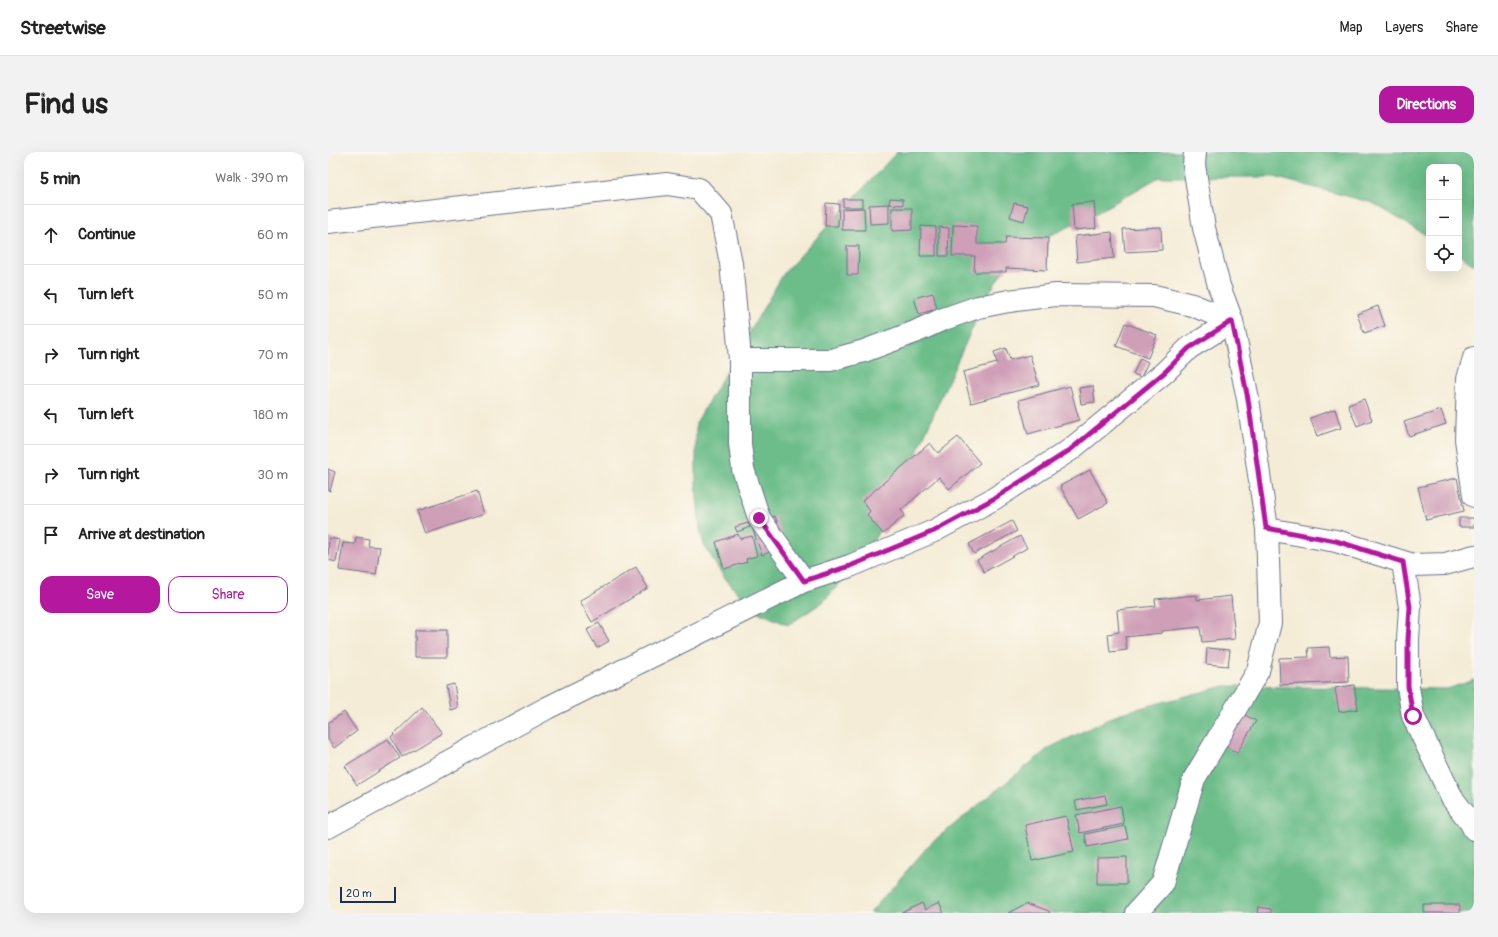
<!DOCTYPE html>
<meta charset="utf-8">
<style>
body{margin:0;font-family:Pangolin,sans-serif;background:#f2f2f2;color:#222}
.controls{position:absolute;right:12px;top:12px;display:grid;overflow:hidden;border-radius:8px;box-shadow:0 4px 16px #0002}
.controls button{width:36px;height:36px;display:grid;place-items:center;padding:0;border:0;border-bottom:1px solid #e0e0e0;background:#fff;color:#222;font:20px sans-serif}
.scale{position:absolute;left:12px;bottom:10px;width:56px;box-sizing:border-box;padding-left:4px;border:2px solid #1b2f5e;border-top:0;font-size:11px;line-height:14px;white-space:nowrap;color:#1b2f5e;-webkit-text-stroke:3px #fbf7ec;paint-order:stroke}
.stop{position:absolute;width:12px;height:12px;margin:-9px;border:3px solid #b5179e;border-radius:50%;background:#fff}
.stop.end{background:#b5179e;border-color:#fff;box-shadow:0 1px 4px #0008}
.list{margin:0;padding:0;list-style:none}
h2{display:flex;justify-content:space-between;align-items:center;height:52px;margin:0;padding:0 16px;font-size:17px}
h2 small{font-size:13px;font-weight:400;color:#767676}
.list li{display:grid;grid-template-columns:26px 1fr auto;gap:12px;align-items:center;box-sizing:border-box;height:60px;padding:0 16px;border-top:1px solid #e0e0e0}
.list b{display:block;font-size:15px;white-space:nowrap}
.list em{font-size:13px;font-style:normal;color:#767676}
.actions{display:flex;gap:8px;padding:12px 16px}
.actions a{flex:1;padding:9px 0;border:1px solid #b5179e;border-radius:12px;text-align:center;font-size:14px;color:#b5179e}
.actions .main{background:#b5179e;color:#fff}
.icon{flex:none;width:22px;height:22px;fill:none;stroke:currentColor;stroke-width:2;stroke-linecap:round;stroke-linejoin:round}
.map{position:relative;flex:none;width:1146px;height:761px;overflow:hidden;border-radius:12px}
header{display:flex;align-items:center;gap:24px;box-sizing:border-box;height:56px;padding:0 20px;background:#fff;border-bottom:1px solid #e0e0e0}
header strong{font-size:19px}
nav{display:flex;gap:22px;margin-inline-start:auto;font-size:14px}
.intro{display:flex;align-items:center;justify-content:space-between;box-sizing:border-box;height:96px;padding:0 24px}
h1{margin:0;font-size:28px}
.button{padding:10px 18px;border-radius:12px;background:#b5179e;color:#fff;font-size:14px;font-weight:700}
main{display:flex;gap:24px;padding:0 24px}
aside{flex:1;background:#fff;border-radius:12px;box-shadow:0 4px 16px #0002}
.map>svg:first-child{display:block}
</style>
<header>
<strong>Streetwise</strong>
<nav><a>Map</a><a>Layers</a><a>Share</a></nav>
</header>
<div class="intro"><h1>Find us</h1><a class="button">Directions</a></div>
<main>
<aside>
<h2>5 min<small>Walk · 390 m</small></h2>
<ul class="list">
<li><svg class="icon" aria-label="ahead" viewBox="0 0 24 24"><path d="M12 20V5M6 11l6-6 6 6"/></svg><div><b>Continue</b></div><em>60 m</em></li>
<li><svg class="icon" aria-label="left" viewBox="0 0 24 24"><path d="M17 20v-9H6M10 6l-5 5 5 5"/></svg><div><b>Turn left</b></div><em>50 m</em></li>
<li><svg class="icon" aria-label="right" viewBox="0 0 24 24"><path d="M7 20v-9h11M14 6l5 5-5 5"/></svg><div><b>Turn right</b></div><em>70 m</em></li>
<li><svg class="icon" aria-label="left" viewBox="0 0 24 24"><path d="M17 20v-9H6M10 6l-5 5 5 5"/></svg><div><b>Turn left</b></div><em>180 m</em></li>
<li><svg class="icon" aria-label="right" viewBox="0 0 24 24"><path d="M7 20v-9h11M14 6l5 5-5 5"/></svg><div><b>Turn right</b></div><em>30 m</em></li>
<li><svg class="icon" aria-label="arrive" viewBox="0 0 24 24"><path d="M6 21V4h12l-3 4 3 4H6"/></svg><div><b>Arrive at destination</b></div></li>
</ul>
<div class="actions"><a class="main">Save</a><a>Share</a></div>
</aside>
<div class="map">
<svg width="1146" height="761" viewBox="0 0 1146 761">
<rect width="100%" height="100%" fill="#fbf7ec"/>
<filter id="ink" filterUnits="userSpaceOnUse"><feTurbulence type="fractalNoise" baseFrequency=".025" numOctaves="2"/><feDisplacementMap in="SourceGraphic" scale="8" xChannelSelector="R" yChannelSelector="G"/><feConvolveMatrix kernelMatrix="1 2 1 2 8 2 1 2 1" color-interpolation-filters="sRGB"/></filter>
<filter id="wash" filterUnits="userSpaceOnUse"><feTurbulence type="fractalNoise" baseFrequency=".012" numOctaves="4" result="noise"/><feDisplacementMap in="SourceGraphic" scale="16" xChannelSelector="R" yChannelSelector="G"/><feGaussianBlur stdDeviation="0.9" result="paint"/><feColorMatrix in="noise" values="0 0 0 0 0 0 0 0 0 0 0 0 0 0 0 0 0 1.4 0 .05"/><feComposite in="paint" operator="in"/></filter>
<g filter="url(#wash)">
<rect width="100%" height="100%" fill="#f4ecd6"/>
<!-- forest -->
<path fill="#6cbd89" stroke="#447674" d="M569,0H1146V113L1131,103V15H1101V85L1045,51L946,25H831L758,67L689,98L659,144L617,236L567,351L536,405L495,450L460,473L425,458L395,424L376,393L372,378L368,332V271L456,121Z
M1146,528V761H542L602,692L721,596L793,561L897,534L1119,537Z"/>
<g id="blocks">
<!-- building -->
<path fill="#cf9eb7" d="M562,46L575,47V53L561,52Z
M515,47H534V55H515Z
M766,50L768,76L746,78L744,52Z
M498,51L511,52L510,74H497Z
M686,51L700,54L696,69L682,65Z
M561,52V71L542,72L541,53Z
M536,56L537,78H514V57Z
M564,56H584V78L564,79Z
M625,73L649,74V92H677L678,85L720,86L719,118L678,116V120H646L647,104H624Z
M593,74L608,75V104H592Z
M611,75L621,76L620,104H611Z
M833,75L834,98L797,100L795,77Z
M784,80L786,106L749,110L747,84Z
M519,94H531L530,123H519Z
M605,141L609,157L591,162L586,146Z
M1050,154L1057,174L1036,181L1029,162Z
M797,171L829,183L820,206L788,194Z
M678,196L682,208L702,203L711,233L643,251L635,220L669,211L666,200Z
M812,206L820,210L813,225L805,222Z
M742,234L751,268L700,282L691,248Z
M765,234L767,250L753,252L751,236Z
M1036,247L1044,268L1029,274L1020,253Z
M1007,257L1013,276L989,284L982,266Z
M1113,258L1118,272L1081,284L1076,270Z
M630,285L652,311L621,337L611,325L573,358L577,363L555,382L539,363L542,359L534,349L602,291L610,301Z
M0,317L7,320L2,339L0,338Z
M762,318L780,351L750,367L732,334Z
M1129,326L1136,359L1098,368L1090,335Z
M149,339L156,362L97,382L89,359Z
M447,364L458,394L434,403L423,373Z
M1131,366H1146V375H1131Z
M684,369L689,379L646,402L641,392Z
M420,371L422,375L409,380L407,375Z
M410,382L412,387L424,384L429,404L418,407L419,410L396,417L388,390Z
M692,384L699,396L656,420L649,408Z
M28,385L41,387L40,394L52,395L48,423L11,418L15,391L27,392Z
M1,386L12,388L8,410L0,408Z
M308,415L320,436L264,470L252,449Z
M869,443V448L903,444L907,487L874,490L872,475L834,479V481L797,485L799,498L782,500L780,482L791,480L789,458L828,454L827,447Z
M271,471L281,489L269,496L259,478Z
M87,478H119V505H87Z
M1001,495L1002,505L1020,504L1021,530L952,533L951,506L981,505L980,496Z
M879,496L902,498L900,514L878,512Z
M126,532L130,556L122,558L118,534Z
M1026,533L1030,557L1011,560L1007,536Z
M94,555L114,581L74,605L63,585Z
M16,560L29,579L6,596L0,587V571Z
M912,560L928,569L909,601L893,592Z
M60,587L72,606L29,633L17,614Z
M777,643L779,652L749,658L747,649Z
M793,654L796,672L752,681L748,663Z
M738,664L746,700L704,709L697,673Z
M797,674L800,687L759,695L757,682Z
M799,705V731H769V706Z
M594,751L597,758L611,751L616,761H574Z
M699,751L721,759L722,761H680Z
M1096,753H1132V761H1096Z
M930,755L943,757V761H929Z"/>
</g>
</g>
<g filter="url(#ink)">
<use href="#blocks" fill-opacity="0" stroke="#677188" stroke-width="1"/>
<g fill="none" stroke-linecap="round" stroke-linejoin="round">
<!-- minor casing -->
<g stroke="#677188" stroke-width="24">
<path id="minor" d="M0,70L339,32L371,37L393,62L403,111L410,183L412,208V292L415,317L431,366L476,429
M1146,206L1140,227L1138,287L1146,344
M412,208H503L536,199L587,180L613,168L650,155L681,149L728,143L826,144L864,153L904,169
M939,377L1008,389L1085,413L1117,412L1146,404
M1075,410L1082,455L1080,488V535L1085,564L1124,646L1143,671L1146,677
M0,675L219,556L476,429L522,414L606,379L667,346L742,298L837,220L861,196L904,169
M808,761L835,731L866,627L930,519L942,471L939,377L920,247L904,169L891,134L876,76L866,13L867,0"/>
</g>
<!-- minor -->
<use href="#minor" stroke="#fff" stroke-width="22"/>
</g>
</g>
<g fill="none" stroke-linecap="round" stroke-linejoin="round" filter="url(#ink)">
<!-- route -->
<path stroke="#b5179e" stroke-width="5" d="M431,366L476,429L522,414L606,379L667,346L742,298L837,220L861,196L904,169L920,247L938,376L1008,389L1075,410L1082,455L1080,488V534L1085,564"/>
</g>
</svg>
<div class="controls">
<button>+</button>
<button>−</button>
<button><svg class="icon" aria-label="locate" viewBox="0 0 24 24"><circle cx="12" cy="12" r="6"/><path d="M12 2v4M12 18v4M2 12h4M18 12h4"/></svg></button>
</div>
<div class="scale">20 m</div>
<div class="stop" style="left:1085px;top:564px"></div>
<div class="stop end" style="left:431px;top:366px"></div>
</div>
</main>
